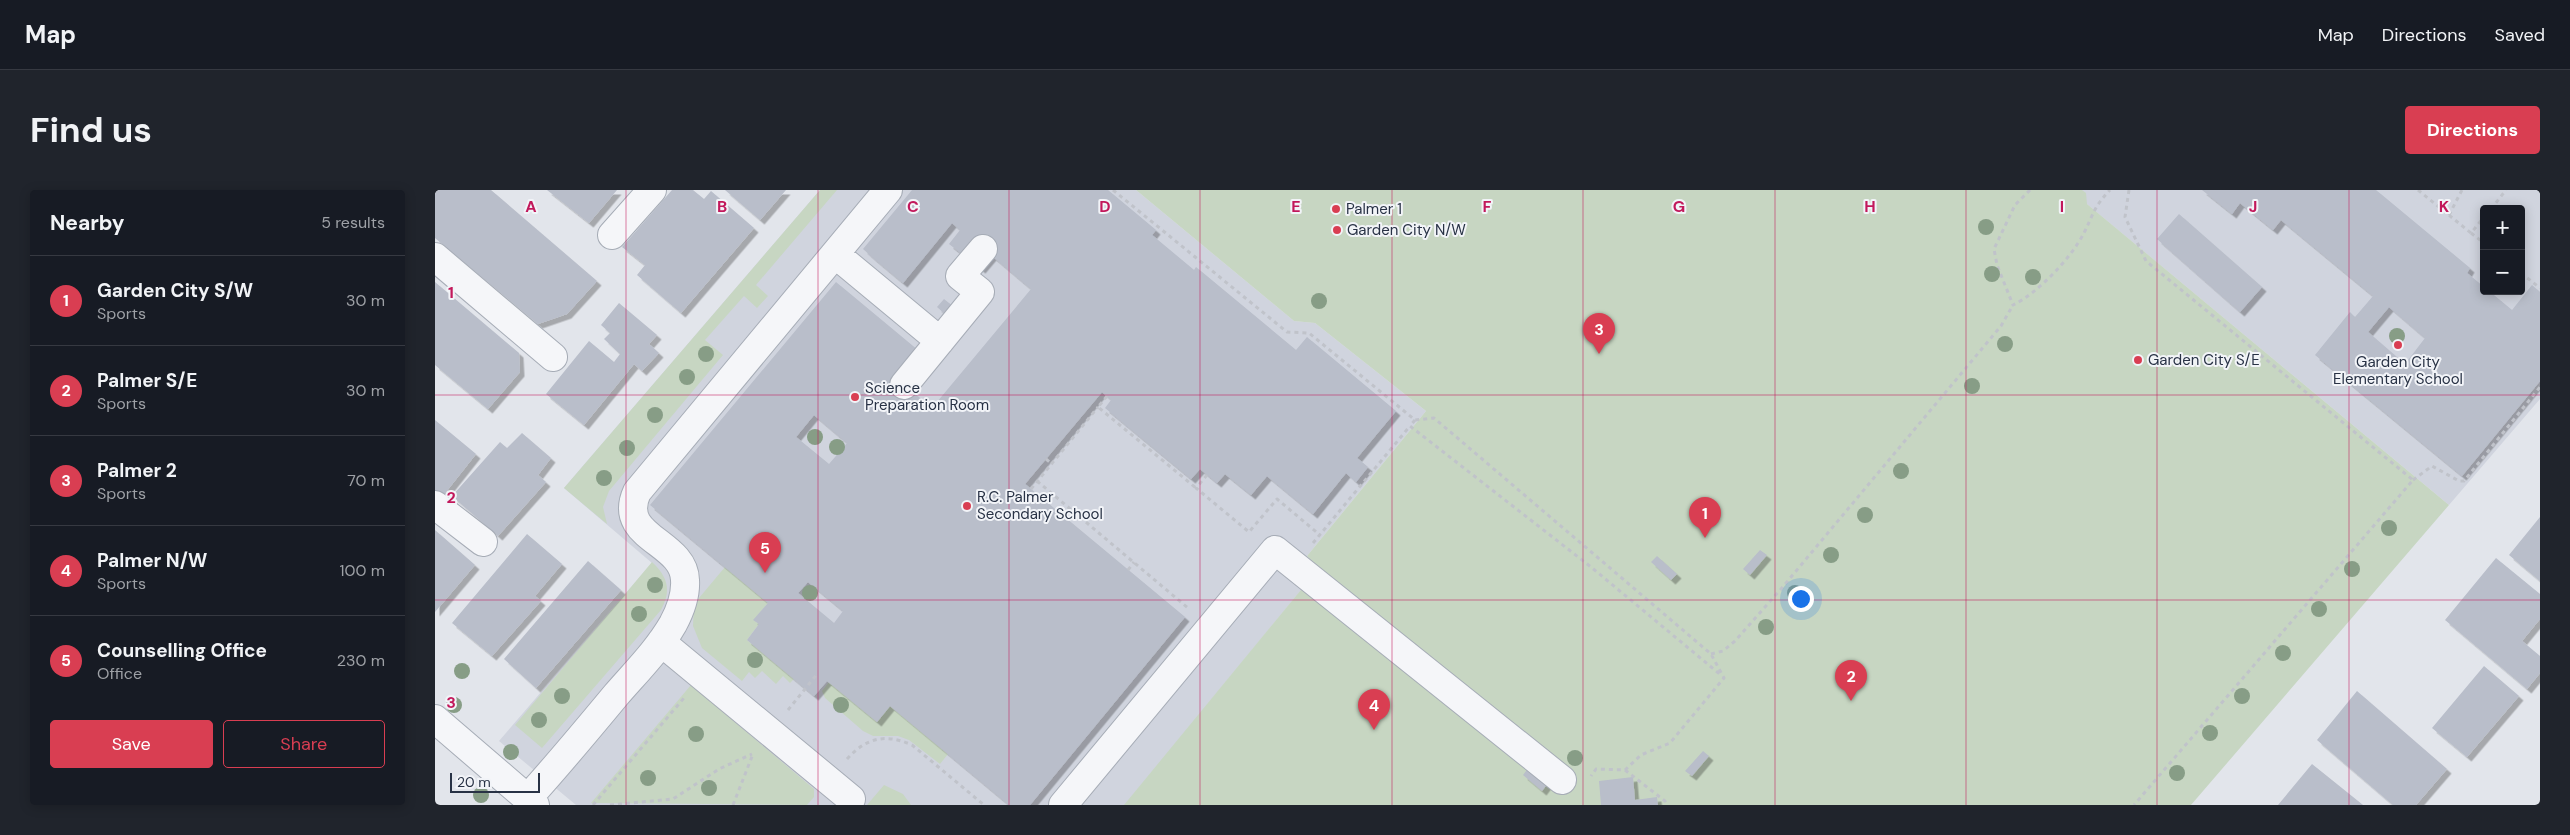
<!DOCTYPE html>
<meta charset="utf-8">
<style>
body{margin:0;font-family:"DM Sans",sans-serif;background:#20242c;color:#f1f3f6}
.controls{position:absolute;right:15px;top:15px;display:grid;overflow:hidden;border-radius:5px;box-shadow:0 2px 12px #0003}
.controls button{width:45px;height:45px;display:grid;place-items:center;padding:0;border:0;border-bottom:1px solid #363941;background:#171b24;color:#f1f3f6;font:25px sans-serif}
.scale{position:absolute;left:15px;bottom:12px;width:90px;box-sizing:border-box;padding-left:5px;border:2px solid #283245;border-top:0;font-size:14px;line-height:18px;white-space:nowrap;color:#283245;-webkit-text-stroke:4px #f2f4f8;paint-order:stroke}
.you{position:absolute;left:1365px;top:408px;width:18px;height:18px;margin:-12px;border:4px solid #fff;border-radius:50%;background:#1a73e8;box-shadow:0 0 0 8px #1a73e833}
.badge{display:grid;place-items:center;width:32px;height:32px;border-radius:50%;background:#d93e52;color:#fff;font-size:16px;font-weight:700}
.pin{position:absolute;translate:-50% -41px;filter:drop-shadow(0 1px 2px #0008)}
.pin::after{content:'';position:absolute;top:26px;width:18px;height:15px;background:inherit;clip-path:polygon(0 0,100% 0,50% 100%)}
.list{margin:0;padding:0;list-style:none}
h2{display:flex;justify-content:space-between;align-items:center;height:65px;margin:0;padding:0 20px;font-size:21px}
h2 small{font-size:16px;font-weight:400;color:#9ea1a6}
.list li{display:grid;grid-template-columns:32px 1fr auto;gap:15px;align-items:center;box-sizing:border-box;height:90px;padding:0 20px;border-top:1px solid #363941}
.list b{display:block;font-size:19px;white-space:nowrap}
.list p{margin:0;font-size:16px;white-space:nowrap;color:#9ea1a6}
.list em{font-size:16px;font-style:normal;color:#9ea1a6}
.actions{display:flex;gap:10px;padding:15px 20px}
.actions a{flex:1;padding:11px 0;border:1px solid #d93e52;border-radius:5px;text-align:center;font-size:18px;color:#d93e52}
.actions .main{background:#d93e52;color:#fff}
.map{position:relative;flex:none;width:2105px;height:615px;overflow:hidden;border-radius:5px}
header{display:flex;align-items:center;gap:30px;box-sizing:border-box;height:70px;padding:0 25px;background:#171b24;border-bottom:1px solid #363941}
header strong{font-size:24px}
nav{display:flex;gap:28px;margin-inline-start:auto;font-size:18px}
.intro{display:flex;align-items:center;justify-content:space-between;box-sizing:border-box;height:120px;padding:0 30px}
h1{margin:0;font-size:35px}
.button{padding:12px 22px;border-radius:5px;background:#d93e52;color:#fff;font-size:18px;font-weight:700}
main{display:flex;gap:30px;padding:0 30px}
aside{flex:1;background:#171b24;border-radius:5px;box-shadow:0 2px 12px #0003}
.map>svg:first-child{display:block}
</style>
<header>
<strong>Map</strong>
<nav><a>Map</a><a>Directions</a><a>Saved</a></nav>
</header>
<div class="intro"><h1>Find us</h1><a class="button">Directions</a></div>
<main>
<aside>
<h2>Nearby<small>5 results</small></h2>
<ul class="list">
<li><span class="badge">1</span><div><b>Garden City S/W</b><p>Sports</p></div><em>30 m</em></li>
<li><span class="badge">2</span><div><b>Palmer S/E</b><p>Sports</p></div><em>30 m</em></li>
<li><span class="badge">3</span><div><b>Palmer 2</b><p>Sports</p></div><em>70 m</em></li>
<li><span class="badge">4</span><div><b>Palmer N/W</b><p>Sports</p></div><em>100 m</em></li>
<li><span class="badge">5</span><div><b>Counselling Office</b><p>Office</p></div><em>230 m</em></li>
</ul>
<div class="actions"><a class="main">Save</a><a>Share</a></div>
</aside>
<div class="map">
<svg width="2105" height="615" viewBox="0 0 2105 615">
<defs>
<filter id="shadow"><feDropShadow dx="4.5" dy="4.5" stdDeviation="0" flood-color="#0004"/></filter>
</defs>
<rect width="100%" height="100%" fill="#e2e5eb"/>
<!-- built -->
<path fill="#d0d4de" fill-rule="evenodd" d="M385,0H701L859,131L880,133L991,221L872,366L885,377L690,615H141L64,551L217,373L129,298Z
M1635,0H2105V209L2014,315ZM2049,19H2086V101H2049Z"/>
<!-- green -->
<path fill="#c7d6c2" d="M385,0H402L321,95L333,106L322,118L309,106L270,150L288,165L174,301L168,317L172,334L129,298Z
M701,0H1647L1651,3L1652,14L2014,315L1756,615H689L884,378L872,366L991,221L880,133L859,131Z
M217,372C234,388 236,401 226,420L107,558L80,535Z
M290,377L333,413L319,430L324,434L312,450L359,489L355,493L348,486L341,494L327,481L320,488L314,482L307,491L267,458L258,436L259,414Z
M394,492L442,532L455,516L513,564L505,574L474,550L463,546H438L428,541L390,508L387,501Z
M256,495L379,599V607L372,615L156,613Z
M449,595L468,604L476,615H432Z"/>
<!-- building -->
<path fill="#b9beca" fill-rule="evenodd" filter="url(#shadow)" d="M0,0H56L162,91L132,124L103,134L0,48Z
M112,0H182L154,33Z
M237,0H258L269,9L276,1L319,38L246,123L202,85L210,75L187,57Z
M290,0H351L325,30Z
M477,0H673L721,40L717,45L759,80L761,77L861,160L872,147L961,221L922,268L933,277L921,292L911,283L878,324L832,286L816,305L790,284L782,293L765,279L756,289L670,218L676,210L667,202L590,294L750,427L595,615H574L455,516L442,532L392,491L379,506L312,450L324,434L318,430L333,413L215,315L401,92L484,161L461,188L497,218L596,99L557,66L546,79L514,54L525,40L517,33L468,93L437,67L428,59ZM379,225L412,253L394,274L361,247ZM373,392L408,421L399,433L363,403Z
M1767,0H1941L2035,78L2032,83L2049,97V101H2054L2077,120L2097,95L2105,102V191L2027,286L1880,165L1915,122L1920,127L1938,106L1846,30L1838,40L1805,13L1797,24ZM1954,117L1990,148L1970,174L1933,142Z
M1744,24L1827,97L1805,122L1722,49Z
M0,92L84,163L85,182L53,219L0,175Z
M509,109L519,117L512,126L502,117Z
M184,113L222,145L214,154L224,163L207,181L199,174L149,235L111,204L154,151L179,172L185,164L169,149L175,143L166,135Z
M0,230L41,264L7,307L0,301Z
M87,243L116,268L103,285L111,292L63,346L17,306L65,252L72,258Z
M2105,327V391L2074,365Z
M0,340L40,375L0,422Z
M92,344L127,374L100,406L106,411L57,466L17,433Z
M1325,360L1332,365L1315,385L1308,379Z
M1222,366L1242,384L1236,390L1216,372Z
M2061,368L2105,404V429L2087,451L2105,466V483L2092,499L2010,430Z
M153,371L186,400L101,498L69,469Z
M2049,476L2084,506L2032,567L1997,538Z
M1922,501L2012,579L1981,615H1958L1882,550Z
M1268,561L1274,566L1257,586L1250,581Z
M1877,574L1928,615H1843Z
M1094,577L1113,593L1107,601L1088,585Z
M1198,587L1200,610L1222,607L1223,615H1166L1164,591Z"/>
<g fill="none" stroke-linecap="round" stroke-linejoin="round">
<!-- minor casing -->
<g stroke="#a6acb6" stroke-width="30">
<path id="minor" d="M177,45L217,0
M400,64L505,151
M0,67L118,167
M469,195L545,102L525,86L548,59
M0,315L48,352
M226,452L416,609
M0,529L100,615
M92,609C123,575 152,540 181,505C201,482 223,460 238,434C245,421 251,405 250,390C249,351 181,348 202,302L453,0
M628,615L840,360L1127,590"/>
</g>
<!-- path -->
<path stroke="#c0c3ca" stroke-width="3" stroke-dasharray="4 4" stroke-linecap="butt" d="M678,0L852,142L874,143L980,230L999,228L1276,464L1289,488L1235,553L1206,565L1190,580L1161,579L1156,586
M1595,0L1580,15L1559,59L1562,75L1578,115C1603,103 1636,68 1649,43C1659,23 1658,18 1675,0
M1694,0L1690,27L1711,71L1978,290L1699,615
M1983,0L2036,43L2049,27
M2056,19L2071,0
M2014,25L2027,0
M2036,43L2049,53
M2086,83L2105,98
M672,206L663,217L761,298
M980,230L975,236L1156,377L1287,486
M611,269L617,274
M772,285L761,298L814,342L842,309L885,345
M1978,290L1997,276L2024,291H2029L2105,197
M602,291L753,418
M596,299L663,217
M878,353L975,236
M693,380L699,372
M1276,464L1288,461L1300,451L1346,399L1566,136L1578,115
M353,520L383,483
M412,569C431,548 450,543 477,555L549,615
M1190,580L1230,611L1231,615
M158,615L249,508
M175,615L238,609L284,579L317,564
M298,615L318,564"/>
<!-- minor -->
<use href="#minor" stroke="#f5f6f9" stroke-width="28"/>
</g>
<!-- trees -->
<g fill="#879d86">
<circle cx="1551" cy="37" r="8"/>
<circle cx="1557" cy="84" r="8"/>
<circle cx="1598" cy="87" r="8"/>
<circle cx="884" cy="111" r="8"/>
<circle cx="1962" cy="146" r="8"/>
<circle cx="1570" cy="154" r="8"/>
<circle cx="271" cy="164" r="8"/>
<circle cx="252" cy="187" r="8"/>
<circle cx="1537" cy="196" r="8"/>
<circle cx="220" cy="225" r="8"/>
<circle cx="380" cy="247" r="8"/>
<circle cx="402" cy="257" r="8"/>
<circle cx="192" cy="258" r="8"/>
<circle cx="1466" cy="281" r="8"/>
<circle cx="169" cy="288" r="8"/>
<circle cx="1430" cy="325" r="8"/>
<circle cx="1954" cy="338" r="8"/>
<circle cx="1396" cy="365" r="8"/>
<circle cx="1917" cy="379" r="8"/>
<circle cx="220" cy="395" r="8"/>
<circle cx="375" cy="403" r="8"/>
<circle cx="1360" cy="403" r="8"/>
<circle cx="1884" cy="419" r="8"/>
<circle cx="204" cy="424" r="8"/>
<circle cx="1331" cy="437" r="8"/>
<circle cx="1848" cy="463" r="8"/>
<circle cx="320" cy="470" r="8"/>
<circle cx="27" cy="481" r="8"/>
<circle cx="127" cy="506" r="8"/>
<circle cx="1807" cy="506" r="8"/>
<circle cx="19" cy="515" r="8"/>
<circle cx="406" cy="515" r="8"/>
<circle cx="104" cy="530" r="8"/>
<circle cx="1775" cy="543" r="8"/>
<circle cx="261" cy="544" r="8"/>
<circle cx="76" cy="562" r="8"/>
<circle cx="1140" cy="568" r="8"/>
<circle cx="1742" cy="583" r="8"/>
<circle cx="213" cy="588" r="8"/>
<circle cx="274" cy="598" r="8"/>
<circle cx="46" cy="605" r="8"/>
</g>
<!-- grid -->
<path fill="none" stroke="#c2185b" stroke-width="1" stroke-opacity="0.55" d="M191,0V615M383,0V615M574,0V615M765,0V615M957,0V615M1148,0V615M1340,0V615M1531,0V615M1722,0V615M1914,0V615M0,205H2105M0,410H2105"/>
<!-- markers -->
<g fill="#d93e52" stroke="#f2f4f8" stroke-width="2">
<circle cx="901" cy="19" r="5"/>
<circle cx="902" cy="40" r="5"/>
<circle cx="1963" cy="155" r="5"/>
<circle cx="1703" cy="170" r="5"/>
<circle cx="420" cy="207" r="5"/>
<circle cx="532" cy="316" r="5"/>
</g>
<g text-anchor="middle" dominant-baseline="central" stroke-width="4" stroke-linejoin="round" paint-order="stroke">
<!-- poi labels -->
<g font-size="15" fill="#283245" stroke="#f2f4f8" text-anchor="start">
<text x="911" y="19">Palmer 1</text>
<text x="912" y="40">Garden City N/W</text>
<text x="1713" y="170">Garden City S/E</text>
<text x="1963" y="172" text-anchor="middle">Garden City<tspan x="1963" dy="17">Elementary School</tspan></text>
<text x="430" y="198">Science<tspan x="430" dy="17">Preparation Room</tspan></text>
<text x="542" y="307">R.C. Palmer<tspan x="542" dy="17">Secondary School</tspan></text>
</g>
</g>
<g font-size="16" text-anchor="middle" font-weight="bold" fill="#c2185b" stroke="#f2f4f8" stroke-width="4" stroke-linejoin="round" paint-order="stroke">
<text x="96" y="22">A</text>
<text x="287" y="22">B</text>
<text x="478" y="22">C</text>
<text x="670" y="22">D</text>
<text x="861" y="22">E</text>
<text x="1052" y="22">F</text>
<text x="1244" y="22">G</text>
<text x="1435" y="22">H</text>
<text x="1627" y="22">I</text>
<text x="1818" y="22">J</text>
<text x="2009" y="22">K</text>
<text x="16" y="108">1</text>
<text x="16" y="313">2</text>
<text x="16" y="518">3</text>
</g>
</svg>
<div class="controls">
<button>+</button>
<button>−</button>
</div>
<div class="scale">20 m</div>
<div class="you"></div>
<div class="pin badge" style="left:1270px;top:348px">1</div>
<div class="pin badge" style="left:1416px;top:511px">2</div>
<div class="pin badge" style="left:1164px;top:164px">3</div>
<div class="pin badge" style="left:939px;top:540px">4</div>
<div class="pin badge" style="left:330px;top:383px">5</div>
</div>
</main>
